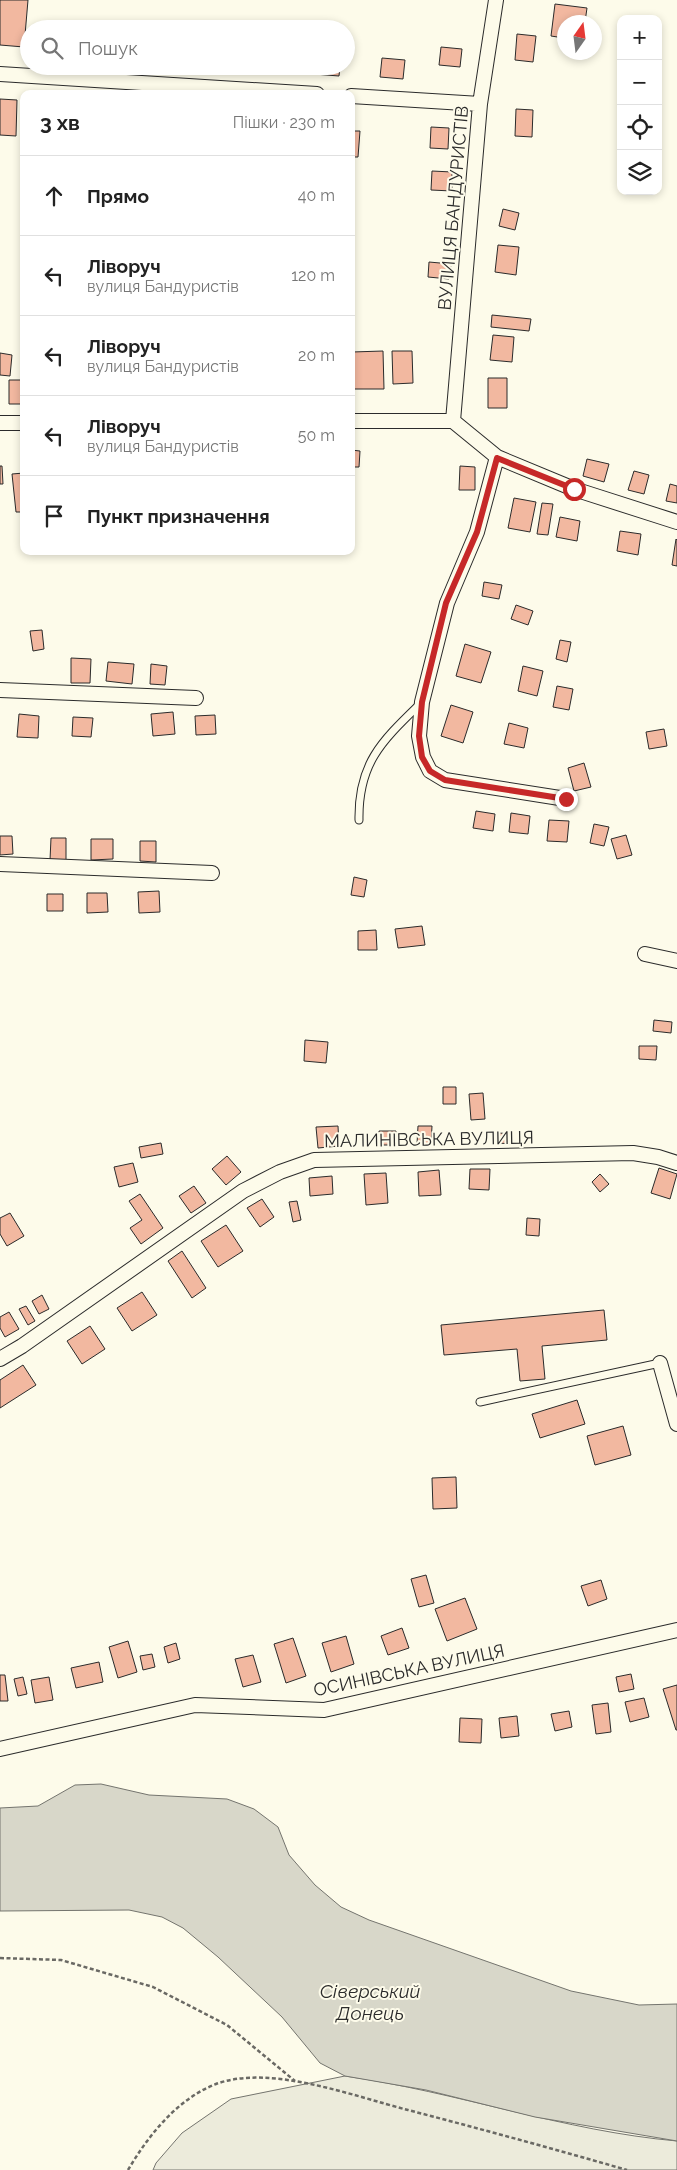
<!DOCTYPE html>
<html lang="uk">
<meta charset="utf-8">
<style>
body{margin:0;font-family:Raleway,sans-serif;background:#f6f6f6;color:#222}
.controls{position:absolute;right:15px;top:15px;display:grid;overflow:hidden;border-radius:10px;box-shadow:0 2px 8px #0003}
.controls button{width:45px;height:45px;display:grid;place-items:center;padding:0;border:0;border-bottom:1px solid #e0e0e0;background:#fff;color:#222;font:25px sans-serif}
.compass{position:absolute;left:557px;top:15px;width:45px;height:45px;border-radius:50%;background:#fff;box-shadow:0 2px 8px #0003;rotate:14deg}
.stop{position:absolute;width:15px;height:15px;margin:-11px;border:4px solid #c62828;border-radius:50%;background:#fff}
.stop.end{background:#c62828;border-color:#fff;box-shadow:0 1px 5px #0008}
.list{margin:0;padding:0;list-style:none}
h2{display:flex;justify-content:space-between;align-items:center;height:65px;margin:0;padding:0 20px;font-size:21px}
h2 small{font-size:16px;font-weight:400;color:#767676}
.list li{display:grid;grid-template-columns:32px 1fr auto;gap:15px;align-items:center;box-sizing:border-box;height:80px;padding:0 20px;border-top:1px solid #e0e0e0}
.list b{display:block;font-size:19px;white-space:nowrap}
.list p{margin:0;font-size:16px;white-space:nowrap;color:#767676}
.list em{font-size:16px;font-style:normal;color:#767676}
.icon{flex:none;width:28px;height:28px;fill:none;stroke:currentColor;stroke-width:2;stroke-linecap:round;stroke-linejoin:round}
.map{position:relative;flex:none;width:677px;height:2170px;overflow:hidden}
.search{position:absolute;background:#fff;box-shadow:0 2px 8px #0003;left:20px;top:20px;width:335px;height:55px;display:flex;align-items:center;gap:12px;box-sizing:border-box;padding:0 18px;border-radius:28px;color:#767676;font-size:19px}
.panel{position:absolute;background:#fff;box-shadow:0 2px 8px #0003;left:20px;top:90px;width:335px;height:465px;border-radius:10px}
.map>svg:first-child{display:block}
</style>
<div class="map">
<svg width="677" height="2170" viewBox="0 0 677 2170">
<rect width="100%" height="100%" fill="#fdfbea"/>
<!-- green -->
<path fill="#ecebdb" stroke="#74746e" d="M345,2076C457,2092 564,2131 677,2141V2170H153L156,2163L182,2133L231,2099Z"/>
<!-- water -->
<path fill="#d8d7c9" stroke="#74746e" d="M101,1784L149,1795L227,1799L254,1809L278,1827L289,1855L315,1885L341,1907L369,1920L571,1991L639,2005L677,2004V2141L535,2117L426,2090L345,2076L320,2063L282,2017L218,1957L183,1928L162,1917L129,1910L0,1911V1808L38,1806L75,1785Z"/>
<!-- building -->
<path fill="#f2b8a0" stroke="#2b2b2b" d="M0,0H28L24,47L0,45Z
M555,4L587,8L585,22H564V38L551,36Z
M63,22L79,24V29H62Z
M517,34L536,36L533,62L515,60Z
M441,47L462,49L460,67L439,65Z
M382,58L405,60L403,79L380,77Z
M250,66H276L275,74L249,72Z
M314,66H340L339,76L314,74Z
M0,99L17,100L16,136L0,135Z
M516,109L533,110L532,137L515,136Z
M431,127L449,128L448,149L430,148Z
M351,131H360L358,157H351Z
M432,171L452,172V191L431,190Z
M503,209L519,213L515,230L499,226Z
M498,245L519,247L516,275L495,272Z
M429,262L451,264L449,279L428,277Z
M492,315L531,319L529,331L491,327Z
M493,335L514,337L512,362L490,360Z
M383,351L384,389H353L352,352Z
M392,351H412L413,383L393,384Z
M0,353L12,355L10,376L0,375Z
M488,378H507V408H488Z
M9,380H24V404H9Z
M351,450L360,451L359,467H351Z
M587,459L609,464L604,482L583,476Z
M0,466H2L3,484H0Z
M460,466L475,467V490H459Z
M634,471L649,475L644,494L628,490Z
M24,473V512H16L12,474Z
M670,484L677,486V503L666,501Z
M514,498L536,502L530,532L508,528Z
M542,503L553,504L548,535L537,534Z
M560,517L580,521L577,541L556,537Z
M620,531L641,534L638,555L617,551Z
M676,539L677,540V566L672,565Z
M484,582L502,585L499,599L482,596Z
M516,605L533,611L528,625L511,619Z
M42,630L44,649L33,651L30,631Z
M560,640L571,642L567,662L556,659Z
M465,644L491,652L481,683L456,676Z
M71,658L91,659L90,683H71Z
M108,662L134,664L132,684L106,681Z
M151,664L167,666L165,685L150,684Z
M523,666L543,671L537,696L518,691Z
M557,686L573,689L569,710L553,707Z
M451,705L473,712L463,743L441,736Z
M173,712L175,734L153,736L151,714Z
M19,714L39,716L38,738L17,737Z
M215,715L216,734L196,735L195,716Z
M73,717L93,718L91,737L72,736Z
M509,723L528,728L524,748L504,744Z
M664,729L667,746L649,749L646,732Z
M584,763L591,787L574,791L568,768Z
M476,811L495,814L493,831L473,828Z
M511,813L530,816L528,834L509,832Z
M549,820L569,821L567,842L547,841Z
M594,824L609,827L604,846L590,843Z
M626,835L632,855L617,859L611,839Z
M0,836H12L13,854L0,855Z
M51,838H66V860H50Z
M91,839H113V859L91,860Z
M140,841H156V862L140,861Z
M354,877L367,880L364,897L351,895Z
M159,891L160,912L139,913L138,892Z
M87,893H107L108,912L87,913Z
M47,894H63V911H47Z
M422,926L425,945L398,948L395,929Z
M376,930L377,950H358V931Z
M654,1020L672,1022L671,1033L653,1031Z
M305,1040L328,1042L326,1063L304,1061Z
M639,1046H657L656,1060L639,1059Z
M443,1087H456V1104H443Z
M483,1093L485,1119L471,1120L469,1094Z
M338,1126L339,1146L318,1148L316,1127Z
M418,1126H432L431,1145L417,1144Z
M379,1131H396V1145H379Z
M499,1133L512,1134V1144L498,1143Z
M161,1143L163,1154L141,1158L139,1147Z
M227,1156L241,1172L226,1185L212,1169Z
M133,1163L138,1182L119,1187L114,1167Z
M659,1168L677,1174L670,1199L651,1193Z
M470,1169H490L489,1190L469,1189Z
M439,1170L441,1195L419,1196L418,1172Z
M386,1173L388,1203L366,1205L364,1174Z
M600,1174L609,1184L600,1192L592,1182Z
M332,1176L333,1194L310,1196L309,1178Z
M194,1186L206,1203L191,1213L179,1196Z
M140,1194L163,1228L141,1244L130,1228L142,1220L129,1201Z
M262,1199L274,1217L260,1227L247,1208Z
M297,1201L301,1220L293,1222L289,1202Z
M10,1213L24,1236L7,1246L0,1234V1218Z
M527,1218L540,1219L539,1236L526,1235Z
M226,1225L243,1251L218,1267L201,1241Z
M182,1251L206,1288L192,1298L168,1261Z
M142,1292L157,1315L132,1331L117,1308Z
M42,1295L49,1309L39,1314L32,1301Z
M26,1306L35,1321L28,1325L19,1309Z
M604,1310L607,1340L542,1346L545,1379L520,1381L517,1349L444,1355L441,1325Z
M9,1312L19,1329L5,1337L0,1328V1317Z
M90,1326L105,1349L82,1364L67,1341Z
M23,1365L36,1385L0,1408V1380Z
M577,1400L585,1424L540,1438L532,1414Z
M623,1426L631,1455L595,1465L587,1436Z
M456,1477L457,1508L433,1509L432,1478Z
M426,1575L434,1603L419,1607L411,1579Z
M601,1580L607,1599L588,1606L581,1586Z
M465,1598L477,1629L447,1641L435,1609Z
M402,1628L409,1648L388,1655L381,1636Z
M346,1636L354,1664L331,1672L322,1643Z
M293,1638L306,1676L286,1683L274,1644Z
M128,1641L137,1672L118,1678L109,1647Z
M176,1643L180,1659L168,1663L164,1647Z
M152,1654L155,1667L143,1670L140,1656Z
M253,1655L261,1682L243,1687L235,1659Z
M99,1662L103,1682L76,1688L71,1668Z
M631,1674L634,1689L619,1692L616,1677Z
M0,1675H5L8,1701H0Z
M23,1677L27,1694L18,1696L14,1679Z
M49,1677L53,1700L35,1703L31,1680Z
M677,1685V1730H676L663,1689Z
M644,1698L649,1717L630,1722L625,1702Z
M608,1703L611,1732L596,1734L592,1705Z
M569,1711L572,1727L555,1731L551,1714Z
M517,1716L519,1736L501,1738L499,1718Z
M460,1718L482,1719L481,1743L459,1742Z"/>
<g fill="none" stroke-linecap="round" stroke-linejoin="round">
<!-- service casing -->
<g stroke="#2b2b2b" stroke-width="9">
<path id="service" d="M359,820C358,763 382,741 420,704
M480,1402L660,1363"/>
</g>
<!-- minor casing -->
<g stroke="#2b2b2b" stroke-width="16">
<path id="minor" d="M0,74L317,94
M351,96L480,104
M351,421H453L497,457L574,489L677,522
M453,421L480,104L496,0
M0,423H24
M497,457L477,532L447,603L422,702L419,736L423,757L430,771L445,780L566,799
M0,690L196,698
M0,864L212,873
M645,954L677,961
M0,1359L22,1346L243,1191L280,1172L314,1160L633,1153L658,1157L677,1163
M660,1363L677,1424
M0,1749L195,1705L324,1710L677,1630"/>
</g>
<!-- path -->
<path stroke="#6a6964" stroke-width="2.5" stroke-dasharray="4 2.5" stroke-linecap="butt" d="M0,1958L61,1960L153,1987L227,2025L295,2081
M128,2170C148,2136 177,2099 216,2084C270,2064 353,2096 408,2110C481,2129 554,2149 627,2170"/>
<!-- service -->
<use href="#service" stroke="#fdfbea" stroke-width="7"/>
<!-- minor -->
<use href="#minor" stroke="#fdfbea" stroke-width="14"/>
</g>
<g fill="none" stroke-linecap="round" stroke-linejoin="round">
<!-- route -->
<path stroke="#c62828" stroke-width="6" d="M566,799L445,780L430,771L422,757L419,736L422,702L446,603L477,532L497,458L574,489"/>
</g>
<g text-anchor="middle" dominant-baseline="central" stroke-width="4" stroke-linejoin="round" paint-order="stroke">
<!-- street labels -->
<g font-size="18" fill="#2b2b2b" stroke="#fdfbea">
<text transform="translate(453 208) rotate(-85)">ВУЛИЦЯ БАНДУРИСТІВ</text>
<text transform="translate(429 1139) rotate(-1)">МАЛИНІВСЬКА ВУЛИЦЯ</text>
<text transform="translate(409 1670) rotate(-12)">ОСИНІВСЬКА ВУЛИЦЯ</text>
</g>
<!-- water labels -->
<g font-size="19" font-style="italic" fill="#2b2b2b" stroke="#fdfbea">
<text x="370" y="1991">Сіверський<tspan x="370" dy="22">Донець</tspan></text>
</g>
</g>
</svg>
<div class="controls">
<button>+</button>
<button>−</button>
<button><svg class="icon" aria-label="locate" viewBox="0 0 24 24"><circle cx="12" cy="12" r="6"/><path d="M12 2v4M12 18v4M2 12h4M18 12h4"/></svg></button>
<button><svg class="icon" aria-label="layers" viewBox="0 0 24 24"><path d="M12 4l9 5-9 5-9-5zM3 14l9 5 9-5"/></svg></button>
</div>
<svg class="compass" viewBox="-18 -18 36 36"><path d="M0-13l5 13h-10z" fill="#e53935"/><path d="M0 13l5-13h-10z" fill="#767676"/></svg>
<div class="stop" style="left:574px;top:489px"></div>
<div class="stop end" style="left:566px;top:799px"></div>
<div class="search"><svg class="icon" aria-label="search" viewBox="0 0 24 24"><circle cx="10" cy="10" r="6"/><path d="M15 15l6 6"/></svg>Пошук</div>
<section class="panel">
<h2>3 хв<small>Пішки · 230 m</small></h2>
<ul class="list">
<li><svg class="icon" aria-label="ahead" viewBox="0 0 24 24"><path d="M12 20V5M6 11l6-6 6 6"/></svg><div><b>Прямо</b></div><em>40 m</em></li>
<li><svg class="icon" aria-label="left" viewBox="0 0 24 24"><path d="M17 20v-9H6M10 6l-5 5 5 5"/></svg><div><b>Ліворуч</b><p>вулиця Бандуристів</p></div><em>120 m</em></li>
<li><svg class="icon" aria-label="left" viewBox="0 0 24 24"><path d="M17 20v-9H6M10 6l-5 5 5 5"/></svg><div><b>Ліворуч</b><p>вулиця Бандуристів</p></div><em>20 m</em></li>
<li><svg class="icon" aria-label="left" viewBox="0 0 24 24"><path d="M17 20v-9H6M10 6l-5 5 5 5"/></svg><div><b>Ліворуч</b><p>вулиця Бандуристів</p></div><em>50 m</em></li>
<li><svg class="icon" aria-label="arrive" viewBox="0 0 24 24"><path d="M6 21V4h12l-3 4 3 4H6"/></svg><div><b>Пункт призначення</b></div></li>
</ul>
</section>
</div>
